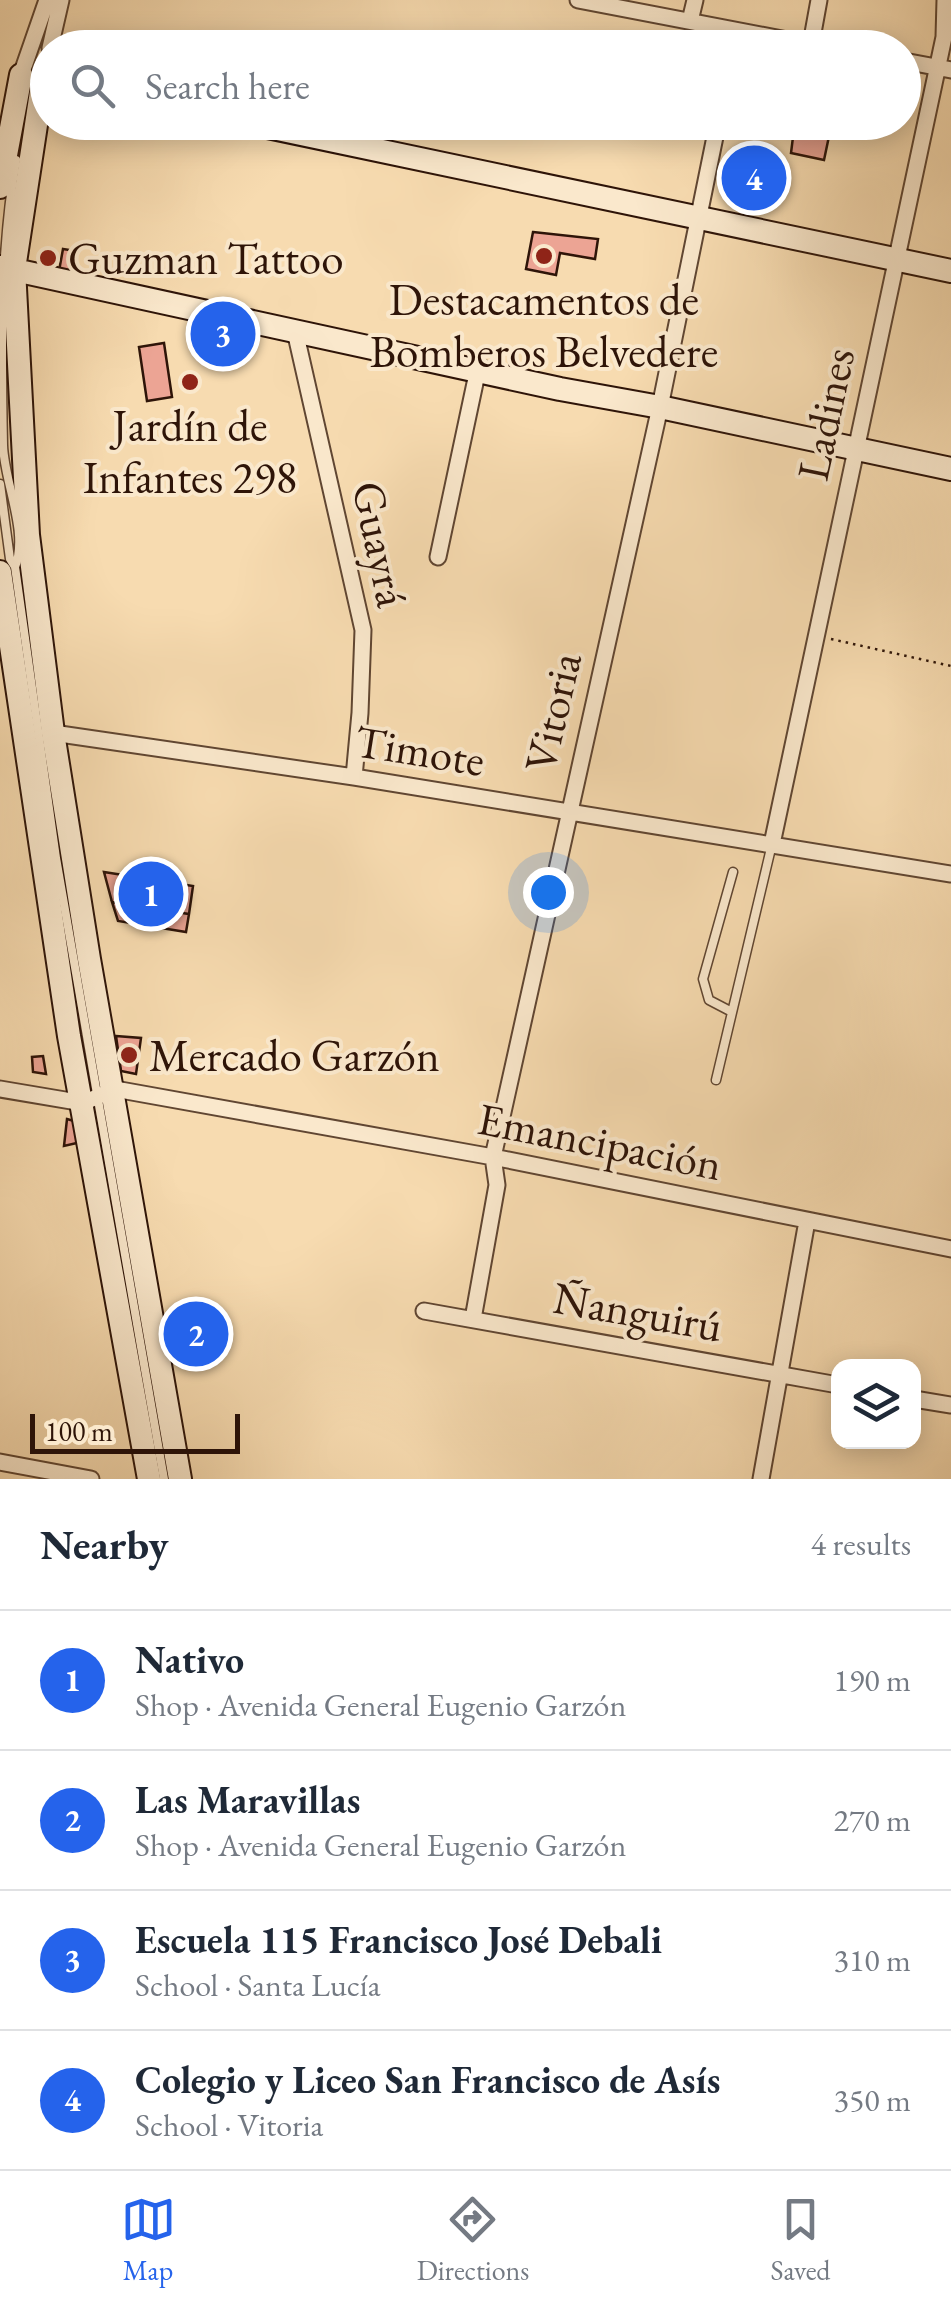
<!DOCTYPE html>
<meta charset="utf-8">
<style>
body{margin:0;font-family:"EB Garamond",serif;background:#f2f2f3;color:#1f2937}
.controls{position:absolute;right:30px;bottom:30px;display:grid;overflow:hidden;border-radius:20px;box-shadow:0 5px 25px #0003}
.controls button{width:90px;height:90px;display:grid;place-items:center;padding:0;border:0;border-bottom:2px solid #e0e1e3;background:#fff;color:#1f2937;font:50px sans-serif}
.scale{position:absolute;left:30px;bottom:25px;width:210px;box-sizing:border-box;padding-left:10px;border:5px solid #2e1408;border-top:0;font-size:28px;line-height:35px;white-space:nowrap;color:#2e1408;-webkit-text-stroke:8px #fae8cc;paint-order:stroke}
.you{position:absolute;left:548px;top:892px;width:35px;height:35px;margin:-25px;border:8px solid #fff;border-radius:50%;background:#1a73e8;box-shadow:0 0 0 15px #1a73e833}
.badge{display:grid;place-items:center;width:65px;height:65px;border-radius:50%;background:#2563eb;color:#fff;font-size:32px;font-weight:700}
.pin{position:absolute;translate:-50% -50%;border:5px solid #fff;box-shadow:0 2px 10px #0006}
.list{margin:0;padding:0;list-style:none}
h2{display:flex;justify-content:space-between;align-items:center;height:130px;margin:0;padding:0 40px;font-size:42px}
h2 small{font-size:32px;font-weight:400;color:#747a83}
.list li{display:grid;grid-template-columns:65px 1fr auto;gap:30px;align-items:center;box-sizing:border-box;height:140px;padding:0 40px;border-top:2px solid #e0e1e3}
.list b{display:block;font-size:38px;white-space:nowrap}
.list p{margin:0;font-size:32px;white-space:nowrap;color:#747a83}
.list em{font-size:32px;font-style:normal;color:#747a83}
.icon{flex:none;width:55px;height:55px;fill:none;stroke:currentColor;stroke-width:2;stroke-linecap:round;stroke-linejoin:round}
.map{position:relative;flex:none;width:951px;height:1479px;overflow:hidden}
.search{position:absolute;background:#fff;box-shadow:0 5px 25px #0003;left:30px;right:30px;top:30px;height:110px;display:flex;align-items:center;gap:25px;box-sizing:border-box;padding:0 35px;border-radius:55px;color:#747a83;font-size:38px}
.sheet{height:690px;background:#fff}
nav{display:flex;justify-content:space-around;align-items:center;box-sizing:border-box;height:140px;border-top:2px solid #e0e1e3;background:#fff;font-size:28px;color:#747a83}
nav a{display:grid;justify-items:center;gap:5px}
nav .on{color:#2563eb}
.map>svg:first-child{display:block}
</style>
<div class="map">
<svg width="951" height="1479" viewBox="0 0 951 1479">
<rect width="100%" height="100%" fill="#f7dbb0"/>
<filter id="stains"><feTurbulence type="fractalNoise" baseFrequency=".002" numOctaves="4"/><feColorMatrix values="0 0 0 0 .2 0 0 0 0 .09 0 0 0 0 .02 0 0 0 .5 -.17"/></filter>
<radialGradient id="worn" r=".72"><stop offset=".6" stop-color="#630" stop-opacity="0"/><stop offset="1" stop-color="#630" stop-opacity=".3"/></radialGradient>
<!-- building -->
<path fill="#eca494" stroke="#2e1408" stroke-width="2.5" d="M762,122H832L824,160L791,153L794,129Z
M533,232L598,239L595,259L560,253L556,275L526,269Z
M63,249L76,251L72,274L59,271Z
M164,343L172,397L147,401L139,347Z
M104,872L193,886L189,914L112,902Z
M112,902L189,914L186,932L118,921Z
M116,1036L141,1038L136,1074L121,1071Z
M43,1056L46,1074L33,1072L32,1057Z
M67,1119L74,1121L81,1142L64,1146Z
M175,1319L223,1328L219,1349L177,1342L168,1326Z"/>
<g fill="none" stroke-linecap="round" stroke-linejoin="round">
<!-- lane casing -->
<g stroke="#604632" stroke-width="11">
<path id="lane" d="M0,484L10,559L15,567L56,858L164,1479
M15,567C29,532 4,482 3,445C1,350 0,254 16,160
M732,1012L709,1000L703,979L733,872
M716,1080L772,844"/>
</g>
<!-- street casing -->
<g stroke="#604632" stroke-width="19">
<path id="street" d="M578,0L829,48
M690,21L695,0
M811,44L819,0
M50,48L61,0
M904,61L951,70
M21,75L47,0
M43,79L48,59
M295,331L363,630L360,713L354,777
M438,557L478,369
M53,733L354,777L951,874
M772,844L944,37L945,0
M0,1089L83,1103L115,1089L493,1157L951,1249
M424,1311L838,1385
M473,1319L497,1185L493,1157L660,407L718,122
M914,1399L951,1405
M0,1462L91,1479
M761,1479L807,1221"/>
</g>
<!-- secondary casing -->
<g stroke="#2e1408" stroke-width="26">
<path id="secondary" d="M43,79L14,269L28,535L53,733L89,959L180,1479
M244,122L951,271
M0,187L21,75
M1,267L560,389L660,407L951,469
M0,572L69,1036L149,1479"/>
</g>
<!-- path -->
<path stroke="#2e1408" stroke-width="2.5" stroke-dasharray="2.5 5" stroke-linecap="butt" d="M831,639L951,666"/>
<!-- lane -->
<use href="#lane" stroke="#fae8cc" stroke-width="8"/>
<!-- street -->
<use href="#street" stroke="#fae8cc" stroke-width="15"/>
<!-- secondary -->
<use href="#secondary" stroke="#fae8cc" stroke-width="22"/>
</g>
<!-- markers -->
<g fill="#8f2418" stroke="#fae8cc" stroke-width="4">
<circle cx="544" cy="256" r="10"/>
<circle cx="48" cy="258" r="10"/>
<circle cx="190" cy="382" r="10"/>
<circle cx="129" cy="1055" r="10"/>
</g>
<g text-anchor="middle" dominant-baseline="central" stroke-width="8" stroke-linejoin="round" paint-order="stroke">
<!-- poi labels -->
<g font-size="45" fill="#2e1408" stroke="#fae8cc" text-anchor="start">
<text x="68" y="258">Guzman Tattoo</text>
<text x="544" y="299" text-anchor="middle">Destacamentos de<tspan x="544" dy="52">Bomberos Belvedere</tspan></text>
<text x="190" y="425" text-anchor="middle">Jardín de<tspan x="190" dy="52">Infantes 298</tspan></text>
<text x="149" y="1055">Mercado Garzón</text>
</g>
<!-- street labels -->
<g font-size="45" fill="#2e1408" stroke="#fae8cc">
<text transform="translate(825 414) rotate(-78)">Ladines</text>
<text transform="translate(381 544) rotate(78)">Guayrá</text>
<text transform="translate(552 712) rotate(-77)">Vitoria</text>
<text transform="translate(420 750) rotate(9)">Timote</text>
<text transform="translate(600 1141) rotate(11)">Emancipación</text>
<text transform="translate(638 1311) rotate(10)">Ñanguirú</text>
</g>
</g>
<rect width="100%" height="100%" filter="url(#stains)"/>
<rect width="100%" height="100%" fill="url(#worn)"/>
</svg>
<div class="controls">
<button><svg class="icon" aria-label="layers" viewBox="0 0 24 24"><path d="M12 4l9 5-9 5-9-5zM3 14l9 5 9-5"/></svg></button>
</div>
<div class="scale">100 m</div>
<div class="you"></div>
<div class="pin badge" style="left:151px;top:894px">1</div>
<div class="pin badge" style="left:196px;top:1334px">2</div>
<div class="pin badge" style="left:223px;top:334px">3</div>
<div class="pin badge" style="left:754px;top:178px">4</div>
<div class="search"><svg class="icon" aria-label="search" viewBox="0 0 24 24"><circle cx="10" cy="10" r="6"/><path d="M15 15l6 6"/></svg>Search here</div>
</div>
<section class="sheet">
<h2>Nearby<small>4 results</small></h2>
<ul class="list">
<li><span class="badge">1</span><div><b>Nativo</b><p>Shop · Avenida General Eugenio Garzón</p></div><em>190 m</em></li>
<li><span class="badge">2</span><div><b>Las Maravillas</b><p>Shop · Avenida General Eugenio Garzón</p></div><em>270 m</em></li>
<li><span class="badge">3</span><div><b>Escuela 115 Francisco José Debali</b><p>School · Santa Lucía</p></div><em>310 m</em></li>
<li><span class="badge">4</span><div><b>Colegio y Liceo San Francisco de Asís</b><p>School · Vitoria</p></div><em>350 m</em></li>
</ul>
</section>
<nav>
<a class="on"><svg class="icon" aria-label="map" viewBox="0 0 24 24"><path d="M3 6l6-2 6 2 6-2v14l-6 2-6-2-6 2zM9 4v14M15 6v14"/></svg>Map</a>
<a><svg class="icon" aria-label="directions" viewBox="0 0 24 24"><path d="M12 3l9 9-9 9-9-9zM9 14v-3h6M13 9l2 2-2 2"/></svg>Directions</a>
<a><svg class="icon" aria-label="saved" viewBox="0 0 24 24"><path d="M7 4h10v16l-5-4-5 4z"/></svg>Saved</a>
</nav>
